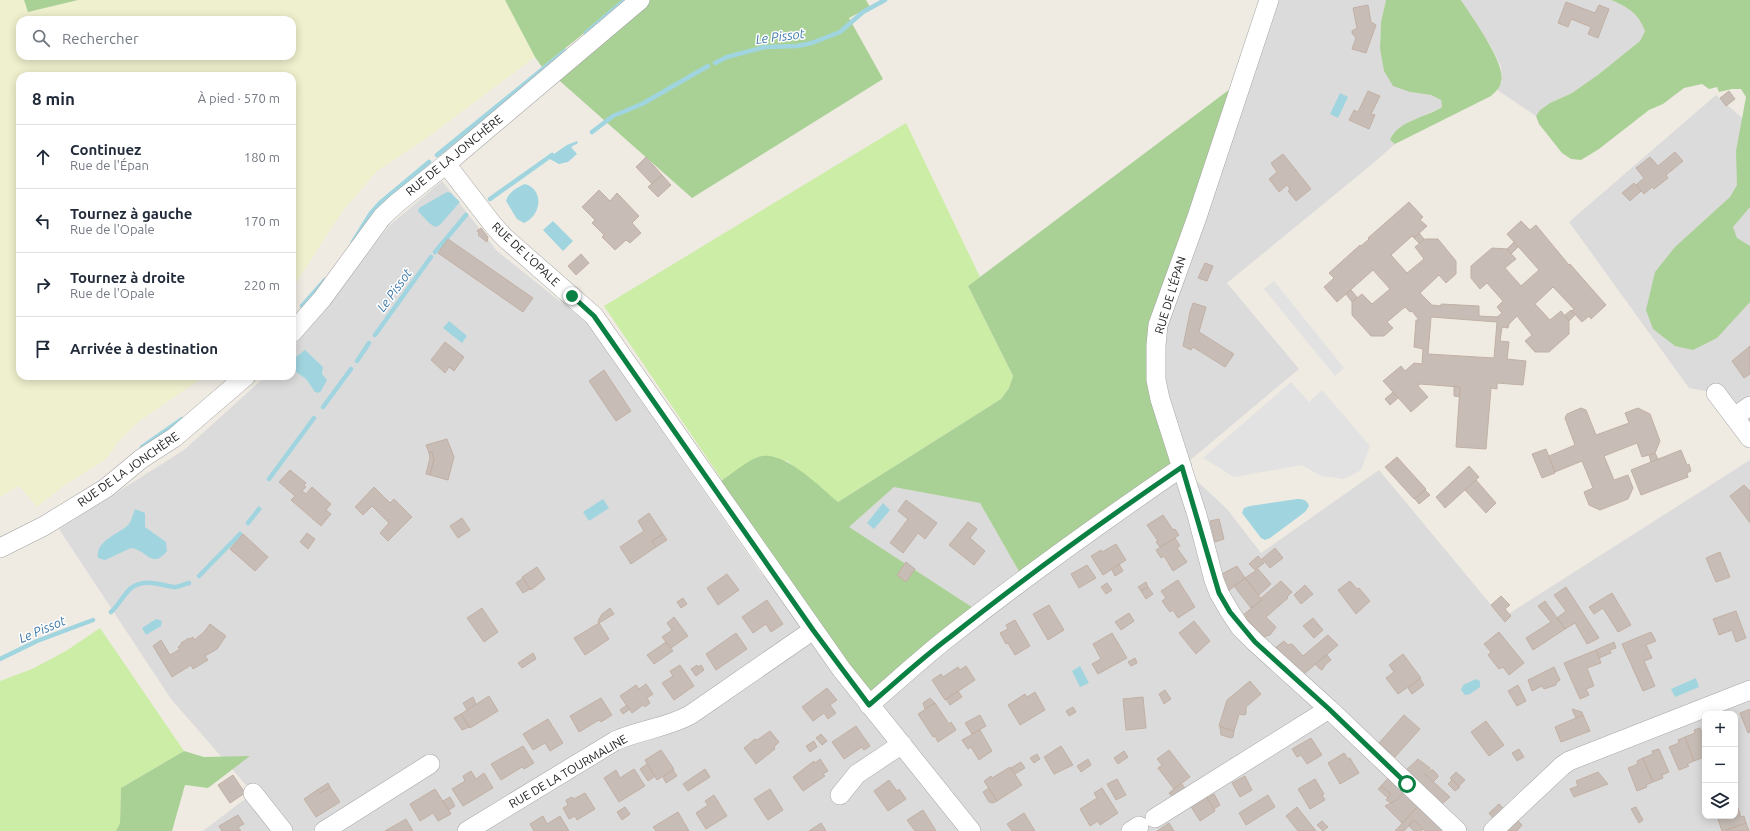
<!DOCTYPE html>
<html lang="fr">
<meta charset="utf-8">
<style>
body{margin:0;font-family:Ubuntu,sans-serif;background:#f2f2f3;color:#1f2937}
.controls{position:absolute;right:12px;bottom:12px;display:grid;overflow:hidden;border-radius:8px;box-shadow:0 2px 10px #0003}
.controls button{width:36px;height:36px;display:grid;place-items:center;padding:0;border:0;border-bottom:1px solid #e0e1e3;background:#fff;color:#1f2937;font:20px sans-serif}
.stop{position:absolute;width:12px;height:12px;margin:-9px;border:3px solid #0b8043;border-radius:50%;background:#fff}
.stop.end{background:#0b8043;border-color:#fff;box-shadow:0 1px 4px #0008}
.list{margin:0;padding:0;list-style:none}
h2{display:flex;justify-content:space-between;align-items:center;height:52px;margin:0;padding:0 16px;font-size:17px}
h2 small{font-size:13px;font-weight:400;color:#747a83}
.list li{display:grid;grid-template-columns:26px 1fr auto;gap:12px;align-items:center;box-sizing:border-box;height:64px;padding:0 16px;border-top:1px solid #e0e1e3}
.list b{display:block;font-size:15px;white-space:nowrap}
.list p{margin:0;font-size:13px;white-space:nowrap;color:#747a83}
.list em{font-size:13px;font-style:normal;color:#747a83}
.icon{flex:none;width:22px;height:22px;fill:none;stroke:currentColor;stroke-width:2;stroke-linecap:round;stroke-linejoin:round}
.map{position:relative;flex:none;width:1750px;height:831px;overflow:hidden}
.search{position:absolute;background:#fff;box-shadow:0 2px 10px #0003;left:16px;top:16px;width:280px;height:44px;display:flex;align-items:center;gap:10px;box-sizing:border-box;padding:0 14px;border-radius:12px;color:#747a83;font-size:15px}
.panel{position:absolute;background:#fff;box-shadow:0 2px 10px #0003;left:16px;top:72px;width:280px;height:308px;border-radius:12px}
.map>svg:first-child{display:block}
</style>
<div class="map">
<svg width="1750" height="831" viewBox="0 0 1750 831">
<rect width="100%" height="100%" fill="#efebe3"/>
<!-- residential -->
<path fill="#dcdbdb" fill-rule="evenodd" d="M1269,0H1386L1381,22L1380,48L1410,92L1431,95L1441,100L1442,107L1408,123L1397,131L1392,135L1390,140L1395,144L1371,165L1227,283L1299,369L1182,467L1227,509L1261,553L1379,470L1502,618L1750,460V831H203L253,793L171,699L59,529L184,450L266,376H292V349L389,226L442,181L497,251L587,323L760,572L869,705L981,613L848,527L894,486L980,503L1025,579L1155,361ZM1705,714H1735V816H1705Z
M1461,0H1611L1628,8L1640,19L1645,31L1640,41L1599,74L1572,93L1550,103L1540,110L1536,116L1497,90L1502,81L1501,67L1492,48Z
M1716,95L1750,125V438L1716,393L1689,388L1569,222Z"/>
<!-- farmland -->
<path fill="#eff0cd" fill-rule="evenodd" d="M0,0H24L29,12L78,0H505L535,57L424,140L377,171L342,212L292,289V76H20V376H205L138,422L119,441L106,459L65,485L37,507L19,486L0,497ZM20,20H292V56H20Z"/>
<!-- grass -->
<path fill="#cceda5" d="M906,123L980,277L968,286L1013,376L1009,388L1001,399L838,502L787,461L757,457L722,480L604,306Z
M100,628L184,751L121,788L120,823L116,831H0V681L32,669L66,651Z"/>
<!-- forest -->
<path fill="#aad195" d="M24,0H78L28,12Z
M505,0H625L542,67L535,57Z
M640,0H866L870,7L849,18L883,79L692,198L552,74Z
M1386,0H1461C1471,16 1507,64 1501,82C1500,88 1495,92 1491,96L1395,144L1390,140C1397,121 1427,117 1442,107L1441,100L1431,95L1410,92L1393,86L1384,71L1380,48L1381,22Z
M1611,0H1750V207L1733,227L1737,238L1750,246V302L1717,338L1693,350L1675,346L1653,329L1646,310L1655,272L1675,247L1730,197L1737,185L1736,151L1746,97L1741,89H1732L1719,92L1717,87L1709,89L1702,84L1684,88L1663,104L1649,110L1599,149L1581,160L1571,159L1562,153L1539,124L1536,116L1540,110L1550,103L1572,93L1599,74L1640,41L1645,31C1639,14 1628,7 1611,0Z
M1242,80L1155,361L1182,467L1024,580L980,503L894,487L849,527L981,613L869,705L714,486C726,478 745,462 758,457C782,448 820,487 838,502L1001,399L1009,388L1013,376L968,286Z
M184,751L204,757L250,756L208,788L185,785L172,831H116L120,823L121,788Z"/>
<!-- parking -->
<path fill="#e2e2e2" d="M1274,281L1344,368L1335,376L1264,289Z
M1291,382L1309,402L1322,390L1370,446L1361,470L1344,479L1321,476L1302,465L1234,477L1203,458Z"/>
<!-- water -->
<path fill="#a0d5e0" d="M1340,93L1348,97L1338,118L1330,114Z
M577,141L578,143L571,147L577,154L568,162L559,164L548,158L567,145Z
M525,184C545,190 541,216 524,223L517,219L506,201C508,193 517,187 525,184Z
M447,192L451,193L460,202L440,225L435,227L429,223L418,211L419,208Z
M553,221L573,241L563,251L543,230Z
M449,321L467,336L462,343L443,328Z
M305,350L323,367L322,374L327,380L321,391L318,393L315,392L306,379L292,369V360Z
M603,499L609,508L589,521L583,512Z
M1297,499C1304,499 1307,500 1309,506L1305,512L1270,538L1265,540L1261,538L1242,513L1244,508L1250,506Z
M883,503L890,510L874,529L867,523Z
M135,509L145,513V527L166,542L167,551C152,570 147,550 131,548L105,560L98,558C95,540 120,534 129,524C132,519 133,514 135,509Z
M156,619L162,621L161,626L146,635L142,628Z
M1080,666L1089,683L1080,687L1072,671Z
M1696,678L1699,687L1675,697L1671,689Z
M1476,679L1480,681V687L1470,694L1465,695L1461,690L1463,685Z"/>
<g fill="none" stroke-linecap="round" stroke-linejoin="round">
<!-- stream -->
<path stroke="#a0d5e0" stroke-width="4.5" d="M586,33L625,0
M715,63L727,57L765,47L797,46L812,43L840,32L863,12L885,0
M592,132L613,116L642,104L708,66
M437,155L565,51
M490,199L552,155
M353,242L371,213L380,203L429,162
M435,252L466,215
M302,306L325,280
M292,318L295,315
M375,335L431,257
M357,361L369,343
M323,407L351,369
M142,447L182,419
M269,479L314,418
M248,523L259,509
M199,576L240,534
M111,612C119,605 123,595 131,588C145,578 159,585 174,587C179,587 184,584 189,583
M0,659L37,641L93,620"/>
</g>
<!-- building -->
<path fill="#c7bdb6" stroke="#c2b0a4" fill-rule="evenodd" d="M1566,2L1595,13L1599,5L1609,9L1598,38L1588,34L1591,27L1571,19L1568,27L1558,23Z
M1368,5L1371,22L1376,25L1366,53L1352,49L1356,38L1352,33V31L1357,28L1353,8Z
M1368,91L1380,96L1371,114L1375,115L1369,129L1349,120L1354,110L1358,112Z
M1729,91L1735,99L1726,106L1720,98Z
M1675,152L1683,161L1666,175L1668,178L1654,189L1652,187L1644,194L1636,185L1644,178L1636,168L1650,157L1658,166Z
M1283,154L1311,189L1296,201L1288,191L1290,189L1287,185L1279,192L1269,179L1277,172L1271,163Z
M646,157L662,175L652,184L636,167Z
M662,175L671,185L658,197L648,187Z
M1634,183L1641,191L1630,201L1622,193Z
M599,190L610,201L617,193L639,216L632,223L641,233L630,243L626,240L615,250L602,237L604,235L592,223L595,220L582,207Z
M1409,202L1423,217L1420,220L1427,226L1415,237L1412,236L1391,255L1407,273L1424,259L1415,247L1425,239H1438L1456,261V274L1446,283L1439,275L1420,293L1432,305L1441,306V304L1479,306V316L1497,317L1502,313L1497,307L1503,301L1487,283L1480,289L1471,278V266L1492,248L1507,249L1516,259L1505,268L1521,286L1539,270L1507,234L1521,221L1530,230L1536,225L1569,265L1570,264L1606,305L1591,319L1589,316L1582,322L1572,311L1574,309L1553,287L1535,304L1550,320L1561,311L1569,321V334L1549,352H1535L1525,341L1532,335L1517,316L1509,324L1508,328L1502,327L1500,341L1509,342L1507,359L1526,361L1523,385L1497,383V389L1491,388L1486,449L1456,447L1460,387L1420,384L1418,386L1428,397L1411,412L1383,381L1401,366L1405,371L1414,363L1422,364L1423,349L1414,347L1416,320H1419L1412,311L1410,312L1405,307L1387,322L1393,328L1384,336H1371L1352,315V302L1362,294L1372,304L1390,289L1373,270L1337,302L1324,287L1334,278L1329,273L1360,245L1361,246L1369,239L1368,238ZM1431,317L1497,322L1494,358L1428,354Z
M481,228L488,237L487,242L478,235L479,233L477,231Z
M1419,233L1424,239L1419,243L1412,236L1415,237Z
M448,239L533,298L523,312L438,253Z
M1514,242L1518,247L1511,254L1507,249Z
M581,254L589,263L576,275L568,266Z
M1205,263L1213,266L1207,281L1198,278Z
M1351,290L1357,297L1352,302L1346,294Z
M1193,303L1206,307L1199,332L1234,354L1225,367L1193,347L1191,350L1183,346L1190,312Z
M1571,310L1575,315L1569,321L1565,315Z
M445,342L464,357L454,371L449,367L445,373L431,360Z
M1750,346V374L1744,378L1732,361Z
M604,370L631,411L616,421L589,381Z
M1454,386L1460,387V397L1454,396Z
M1393,392L1398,398L1390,405L1385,399Z
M1581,408L1586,410L1596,435L1629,423L1625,413L1638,408L1650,414L1660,441L1655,453L1642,457L1637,443L1604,456L1614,480L1628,475L1633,488L1628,499L1600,510L1589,505L1584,492L1593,488L1582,461L1555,472L1549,456L1575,445L1565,418L1567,414Z
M447,439L454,457L448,480L430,475L434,459L432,452L429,453L426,445Z
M1546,449L1555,473L1542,478L1532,454Z
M1681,450L1687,465L1689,464L1691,471L1687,473L1688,477L1641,495L1631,470Z
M432,452L434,459L430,475L426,474L430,458L429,453Z
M1655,453L1658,459L1651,462L1649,455Z
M1397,457L1426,489L1414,499L1385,467Z
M1469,466L1479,477L1445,508L1436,497Z
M290,470L306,483L304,485L306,487L302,491L306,494L312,487L331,504L326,510L331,514L321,526L291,500L295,496L279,482Z
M1476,480L1496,503L1486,513L1465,490Z
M1744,485L1750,491V523L1730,496Z
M374,487L390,503L394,499L412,517L388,541L380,533L389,523L372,506L363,515L355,507Z
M1425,490L1430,495L1419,504L1415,499Z
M906,500L937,523L925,539L918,533L903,553L890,543L908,519L898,511Z
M649,513L663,534L652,541L656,547L631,564L620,547L644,531L638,521Z
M1163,515L1173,530L1175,529L1179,535L1160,547L1156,542L1158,541L1147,525Z
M462,518L470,530L458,538L450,526Z
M1219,519L1224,539L1215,542L1210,521Z
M968,522L977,529L970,538L985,551L974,565L949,545Z
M307,533L315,539L308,549L300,542Z
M243,534L268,557L255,571L230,549Z
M663,534L667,540L656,547L652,541Z
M1175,538L1180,546L1177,548L1187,562L1173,571L1164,556L1161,558L1156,550Z
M1116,544L1126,560L1103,575L1091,556L1101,550L1102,552Z
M1275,548L1283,558L1270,568L1262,559Z
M1720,552L1730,577L1716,582L1706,558Z
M1258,556L1264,563L1255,570L1249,564Z
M906,562L915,569L906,582L897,575Z
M1119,564L1123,571L1115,576L1111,568Z
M1087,565L1096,578L1079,588L1071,574Z
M1237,566L1245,578L1227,592L1222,574Z
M537,567L545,579L531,590L522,577Z
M1258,569L1271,584L1259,595L1245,578Z
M727,574L739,590L718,605L707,588Z
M523,578L530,589L523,593L516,583Z
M1245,578L1262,600L1251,608L1234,586Z
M1178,580L1195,607L1178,618L1173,610L1170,612L1162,601L1166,598L1161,591Z
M1281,581L1292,592L1287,597L1288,598L1266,617L1276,627L1270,635L1263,637L1243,615L1262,600L1261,598Z
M1350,581L1357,589L1359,588L1370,601L1356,614L1338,590Z
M1146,582L1148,587L1141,591L1138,587Z
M1107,583L1112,590L1106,594L1101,587Z
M1305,585L1313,594L1301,604L1294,595Z
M1148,587L1153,594L1146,599L1141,591Z
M1566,587L1599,638L1587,644L1575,623L1565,629L1557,618L1566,611L1554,595Z
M1612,593L1631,625L1618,632L1603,608L1594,614L1589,607Z
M1501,596L1510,605L1505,609L1511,616L1505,622L1491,605Z
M683,598L687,604L681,608L677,602Z
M767,600L783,624L771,632L766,624L753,633L742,617Z
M1545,601L1565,629L1533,650L1526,638L1551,622L1538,606Z
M1049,605L1064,630L1048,640L1033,614Z
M482,608L498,632L484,642L467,618Z
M610,608L614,614L599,623L598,621L602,614Z
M1736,611L1746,638L1736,642L1732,630L1719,635L1713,619Z
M1129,613L1134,621L1121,630L1115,622Z
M674,617L688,636L671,648L662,637L672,630L667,623Z
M1313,618L1323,630L1314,638L1303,626Z
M1015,620L1030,646L1015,655L1008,643L1006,644L1000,633L1008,629L1006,625Z
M1194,621L1210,641L1196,654L1179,633Z
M599,623L609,639L585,655L574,638Z
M210,624L226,636L217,649L205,656L208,660L193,669L191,665L172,677L153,646L161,640L170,655L180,649L178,647L181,645V643L189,638L190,639L193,637L194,640L203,633Z
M1499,632L1524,663L1509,675L1503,667L1499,669L1488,655L1491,652L1484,644Z
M1651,632L1656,641L1646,645L1652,658L1644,661L1655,686L1643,691L1622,644Z
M736,633L747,649L716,670L706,654Z
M1112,633L1127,658L1098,674L1092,664L1101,659L1093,644Z
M1328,635L1338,645L1304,674L1275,648L1284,641L1288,645L1292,644L1303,656Z
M666,642L673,651L654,664L647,655Z
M1614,642L1616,648L1610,650L1611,653L1599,658L1596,650Z
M1596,650L1601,663L1587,668L1594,686L1586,689L1589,695L1580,699L1564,663Z
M533,653L536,659L522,668L518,663Z
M1403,654L1421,678L1398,694L1386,678L1394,672L1389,665Z
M1327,655L1331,660L1326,664L1322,670L1320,669L1315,664Z
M1135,658L1137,663L1131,666L1128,662Z
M680,665L694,686L674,700L662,683L673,676L670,671Z
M697,665L698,667L701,665L704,670L696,676L691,669Z
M966,666L975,680L945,700L932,680L941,674L943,677L958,667L960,670Z
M1554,667L1560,680L1556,683V685L1544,689L1542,686L1532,691L1528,680Z
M1420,679L1424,685L1412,694L1408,688Z
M1250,681L1261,694L1246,707V714L1244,715L1239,714L1234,731L1219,726L1227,700Z
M646,684L653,694L647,698L650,703L645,707L643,705L632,713L620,696L636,685L639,689Z
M1518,685L1526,701L1517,706L1508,691Z
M827,688L837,700L830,705L836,713L828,719L824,713L813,721L802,707Z
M1165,690L1171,699L1164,704L1159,694Z
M958,691L962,697L950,705L946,699Z
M1035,692L1045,710L1020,725L1008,705L1025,694L1027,697Z
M489,696L498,711L470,728L461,714Z
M473,697L476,704L467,710L463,703Z
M1143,697L1146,728L1126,730L1123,699Z
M601,698L612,715L601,722L599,720L579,732L570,716Z
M930,698L935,703L925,709L923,703Z
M935,703L949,724L951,722L956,730L938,742L935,736L933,737L918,714Z
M627,705L630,709L623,714L620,710Z
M1073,707L1076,712L1069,716L1066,711Z
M1572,709L1582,712L1583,715L1576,718Z
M1750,709V732L1748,733L1740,713Z
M461,714L469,727L462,730L454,718Z
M980,715L986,726L972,734L965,723Z
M1404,715L1420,729L1395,757L1379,743Z
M1583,715L1590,731L1561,742L1555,727Z
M548,719L563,743L550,751L545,743L533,750L523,734Z
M1486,721L1504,745L1489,756L1471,732Z
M856,726L870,746L864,750L862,747L844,759L832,742Z
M1220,727L1234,731L1233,737L1231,738L1221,735Z
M1700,728L1705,739L1704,757L1694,761L1685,737L1695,733L1694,730Z
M980,730L992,751L979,760L971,747L968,749L962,740Z
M770,731L779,742L774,747L775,749L756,764L744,748L755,739L757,740Z
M821,734L827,741L822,745L816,738Z
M1685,737L1694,761L1687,764L1689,766L1679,770L1669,747L1679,743L1678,740Z
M1311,738L1322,755L1307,764L1301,755L1297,757L1292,749Z
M814,741L817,747L810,752L806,746Z
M523,746L534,763L524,769L522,767L501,780L491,764Z
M1061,746L1073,765L1054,774L1044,757Z
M1519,749L1524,757L1517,761L1512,753Z
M1659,749L1669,772L1662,775L1663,778L1653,782L1643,758L1653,754L1652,751Z
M661,750L674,769L657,780L645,760Z
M1169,750L1190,777L1174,789L1158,768L1162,765L1157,759Z
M1124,751L1128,757L1118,764L1114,758Z
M1344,753L1348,759L1350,758L1359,773L1340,784L1328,763Z
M1037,754L1040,759L1034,763L1030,758Z
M1643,758L1653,782L1646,785L1647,787L1637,791L1628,768L1638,764L1637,761Z
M820,759L828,771L823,774L825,776L803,791L793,777L814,761L815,763Z
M1088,759L1091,765L1081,772L1077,766Z
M1418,759L1430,768L1425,774L1450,797L1442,804L1405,771Z
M1021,762L1025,768L1015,774L1011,768Z
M647,764L655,776L648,781L640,769Z
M1010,767L1022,785L997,801L984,781L991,776L992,778Z
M634,769L645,786L619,802L604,778L616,770L620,778Z
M705,769L710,777L688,791L683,784Z
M673,770L677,776L666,783L663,777Z
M1430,770H1433L1437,774L1438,777L1433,782L1426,775Z
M471,771L476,779L484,773L493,788L463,806L452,789L465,781L463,776Z
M1456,772L1465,780L1459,786L1450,778Z
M1598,772L1608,784L1574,797L1570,789L1578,786L1576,781Z
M233,775L245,793L230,803L218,785Z
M1245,776L1252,790L1240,797L1232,783Z
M1390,776L1406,790L1395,801L1391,803L1386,800L1391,794L1381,786Z
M1117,779L1126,795L1116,800L1107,784Z
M1315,779L1324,794L1322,795L1325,800L1310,809L1298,789Z
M889,780L897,791L899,789L906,799L888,811L874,791Z
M1452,780L1460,787L1455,791L1448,784Z
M328,783L330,787L320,793L317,790Z
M1181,783L1187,791L1175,800L1169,793Z
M1381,786L1391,794L1388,798L1378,789Z
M330,787L340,802L316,817L304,799L317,790L320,793Z
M989,788L997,801L993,803L989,802L983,792Z
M1102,788L1118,813L1100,825L1098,821L1090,826L1080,809L1097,798L1094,793Z
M435,789L451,814L438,821L433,813L420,821L410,804Z
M770,789L783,810L768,820L754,799Z
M1406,790L1421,803L1402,823L1385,806L1395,801Z
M585,793L595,809L577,820L575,816L569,819L563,808L568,805L566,800L572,797L574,799Z
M1214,794L1220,805L1214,809L1207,798Z
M714,795L727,816L706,829L696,813L708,805L705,801Z
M1268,795L1275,807L1246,825L1239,813Z
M1206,796L1215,811L1200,821L1190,805Z
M450,797L455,806L449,810L443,801Z
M1421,803L1444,827L1440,831H1425L1414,820L1404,831H1395Z
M1499,804L1504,809L1493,818L1489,813Z
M625,807L630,814L622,820L617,812Z
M1297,807L1316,831H1298L1286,816Z
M1636,807L1643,820L1639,823L1631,809Z
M1738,808L1741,817L1744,816L1746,823L1722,831L1717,816H1735V809Z
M923,810L936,831H915L907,820Z
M678,812L689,831H656L653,827Z
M1024,813L1035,831H1012L1007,824Z
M238,815L244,824L238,827L241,831H222L219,826Z
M543,816L547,824L560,816L569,831H534L530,824Z
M406,819L413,831H385Z
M1414,820L1423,829L1421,831H1414L1409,826Z
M1517,820L1522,825L1517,831H1505Z
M1322,821L1328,827L1323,831L1317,825Z
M821,823L826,831H809Z
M1169,823L1174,831H1157Z
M1746,823L1749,831H1725Z"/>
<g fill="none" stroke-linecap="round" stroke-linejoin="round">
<!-- minor casing -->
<g stroke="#a5a5a5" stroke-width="20">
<path id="minor" d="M1269,0L1197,217L1158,325L1156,345V380L1160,399L1197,515L1214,580L1219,593L1230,612L1240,627L1255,642L1329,709L1457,831
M446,164L494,226L505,238L594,316L842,670L971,831
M292,333L322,299L382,217L397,203L446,164L640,0
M1716,393L1750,438
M1734,417L1750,406
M0,548L44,526L106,488L141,459L175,437L246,376
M869,705C896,682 922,658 950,636C1025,577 1103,521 1182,467
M253,793L283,831
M840,795L857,774L902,744
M1155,818L1329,709
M324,831L430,764
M467,831L615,741C639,730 666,728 690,715L813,630
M1131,831L1139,826
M1493,831L1562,766L1569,761L1750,690"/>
</g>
<!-- minor -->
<use href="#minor" stroke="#fff" stroke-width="19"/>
</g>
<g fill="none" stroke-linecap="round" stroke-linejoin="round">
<!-- route -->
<path stroke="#0b8043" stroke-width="5" d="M572,296L594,316L813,630L869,705C896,682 922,658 950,637C1025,577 1103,521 1182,467L1219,593L1230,612L1255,642L1329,709L1407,784"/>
</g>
<g text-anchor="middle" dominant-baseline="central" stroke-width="3" stroke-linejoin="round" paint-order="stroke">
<!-- street labels -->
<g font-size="12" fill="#1e1e1e" stroke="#fff">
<text transform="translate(454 155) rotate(-39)">RUE DE LA JONCHÈRE</text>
<text transform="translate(526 254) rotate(43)">RUE DE L'OPALE</text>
<text transform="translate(1170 295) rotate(-73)">RUE DE L'ÉPAN</text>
<text transform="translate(128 469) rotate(-35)">RUE DE LA JONCHÈRE</text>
<text transform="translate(568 771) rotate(-30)">RUE DE LA TOURMALINE</text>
</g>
<!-- water labels -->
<g font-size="13" font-style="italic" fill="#417bab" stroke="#fff">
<text transform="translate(780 36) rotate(-7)">Le Pissot</text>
<text transform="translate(394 290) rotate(-54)">Le Pissot</text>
<text transform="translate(42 629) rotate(-23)">Le Pissot</text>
</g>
</g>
</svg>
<div class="controls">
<button>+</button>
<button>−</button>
<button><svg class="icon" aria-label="layers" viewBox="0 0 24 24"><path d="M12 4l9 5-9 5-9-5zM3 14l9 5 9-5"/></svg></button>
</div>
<div class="stop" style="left:1407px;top:784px"></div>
<div class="stop end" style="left:572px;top:296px"></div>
<div class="search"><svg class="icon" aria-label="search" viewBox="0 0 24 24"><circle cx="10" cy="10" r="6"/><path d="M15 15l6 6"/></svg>Rechercher</div>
<section class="panel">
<h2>8 min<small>À pied · 570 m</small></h2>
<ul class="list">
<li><svg class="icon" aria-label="ahead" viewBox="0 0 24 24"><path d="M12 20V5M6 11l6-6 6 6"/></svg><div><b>Continuez</b><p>Rue de l'Épan</p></div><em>180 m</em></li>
<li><svg class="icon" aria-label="left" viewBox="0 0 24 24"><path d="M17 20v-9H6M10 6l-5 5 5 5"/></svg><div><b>Tournez à gauche</b><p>Rue de l'Opale</p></div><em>170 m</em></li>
<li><svg class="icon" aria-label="right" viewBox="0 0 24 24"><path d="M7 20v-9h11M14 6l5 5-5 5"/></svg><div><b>Tournez à droite</b><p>Rue de l'Opale</p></div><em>220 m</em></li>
<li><svg class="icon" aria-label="arrive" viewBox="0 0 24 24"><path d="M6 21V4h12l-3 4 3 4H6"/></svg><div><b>Arrivée à destination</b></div></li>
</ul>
</section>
</div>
